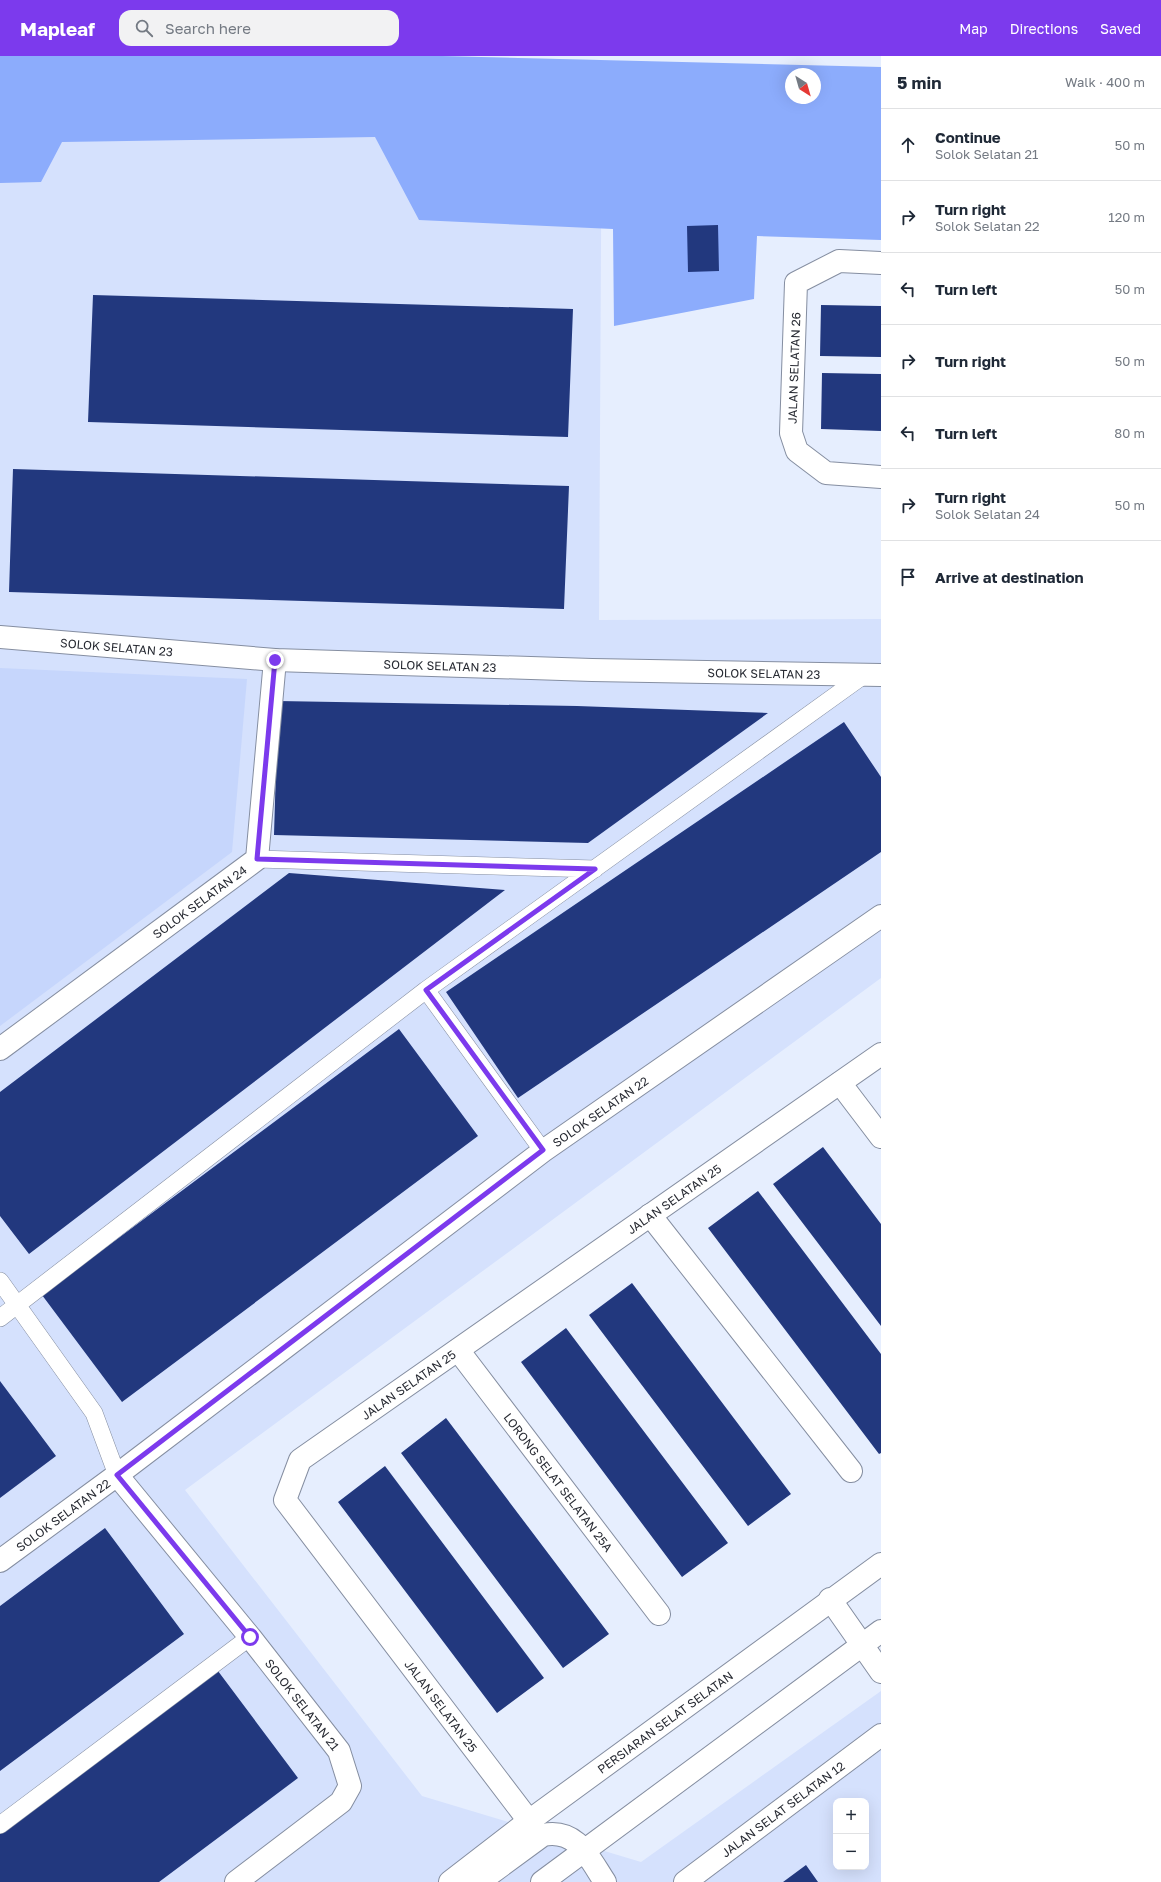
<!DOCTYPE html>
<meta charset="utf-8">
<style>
body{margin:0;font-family:"Golos Text",sans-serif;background:#f2f2f3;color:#1f2937}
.controls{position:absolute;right:12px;bottom:12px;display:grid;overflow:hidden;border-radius:8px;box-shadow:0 4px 16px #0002}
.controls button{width:36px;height:36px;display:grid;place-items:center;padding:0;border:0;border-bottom:1px solid #e0e1e3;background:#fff;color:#1f2937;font:20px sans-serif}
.compass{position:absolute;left:785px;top:12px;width:36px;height:36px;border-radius:50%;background:#fff;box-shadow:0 4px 16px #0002;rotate:143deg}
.stop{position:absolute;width:12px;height:12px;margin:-9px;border:3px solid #7c3aed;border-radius:50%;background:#fff}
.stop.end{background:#7c3aed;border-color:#fff;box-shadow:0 1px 4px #0008}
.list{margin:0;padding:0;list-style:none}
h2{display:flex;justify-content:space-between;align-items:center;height:52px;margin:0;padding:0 16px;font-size:17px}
h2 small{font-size:13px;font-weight:400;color:#747a83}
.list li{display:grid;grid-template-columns:26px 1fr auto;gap:12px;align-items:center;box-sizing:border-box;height:72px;padding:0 16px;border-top:1px solid #e0e1e3}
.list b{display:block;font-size:15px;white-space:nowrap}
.list p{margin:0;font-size:13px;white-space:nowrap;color:#747a83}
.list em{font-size:13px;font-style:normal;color:#747a83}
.icon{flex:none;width:22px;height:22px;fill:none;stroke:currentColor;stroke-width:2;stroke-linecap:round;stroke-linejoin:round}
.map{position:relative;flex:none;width:881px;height:1826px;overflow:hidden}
header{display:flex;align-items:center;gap:24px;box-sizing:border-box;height:56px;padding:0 20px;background:#7c3aed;color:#fff}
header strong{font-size:19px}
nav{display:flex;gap:22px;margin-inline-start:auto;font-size:14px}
.search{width:280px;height:36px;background:#f2f2f3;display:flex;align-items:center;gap:10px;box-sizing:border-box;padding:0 14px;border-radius:12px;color:#747a83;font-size:15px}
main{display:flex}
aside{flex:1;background:#fff}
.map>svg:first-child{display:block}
</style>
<header>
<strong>Mapleaf</strong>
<div class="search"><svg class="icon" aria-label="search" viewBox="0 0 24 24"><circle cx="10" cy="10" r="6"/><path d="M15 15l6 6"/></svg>Search here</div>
<nav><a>Map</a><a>Directions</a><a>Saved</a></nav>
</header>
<main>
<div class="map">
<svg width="881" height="1826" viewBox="0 0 881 1826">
<rect width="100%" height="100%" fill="#e6eefe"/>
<!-- built -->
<path fill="#d5e1fd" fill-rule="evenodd" d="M0,0H442L602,4L599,564L881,563V922L185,1434L422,1740L641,1806L881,1635V1826H0ZM836,1745H866V1811H836Z"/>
<!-- green -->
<path fill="#c6d6fc" d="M0,612L247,623L232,796L0,970Z"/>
<!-- forest -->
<path fill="#8cacfc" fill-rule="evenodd" d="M0,0H442L881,11V184L757,180L754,243L614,270L613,173L419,164L375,81L62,86L41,126L0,127ZM791,18H815V42H791Z"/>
<!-- building -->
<path fill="#22387e" d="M718,169L719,215L688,216L687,170Z
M93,239L573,253L568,381L88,366Z
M821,249L881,250V301L820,300Z
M822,317L881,318V375L821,373Z
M13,413L569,430L564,553L9,536Z
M278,645L577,650L768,657L588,787L274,779Z
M844,666L881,721V796L518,1042L446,936Z
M289,817L505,834L29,1198L0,1160V1036Z
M399,973L478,1080L122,1346L42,1239Z
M823,1091L881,1168V1270L773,1128Z
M758,1135L881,1298V1397L879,1398L708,1172Z
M632,1227L791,1438L748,1470L589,1259Z
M566,1272L728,1487L682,1521L521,1306Z
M0,1325L56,1400L0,1442Z
M446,1362L609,1578L563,1612L401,1397Z
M385,1410L544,1622L497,1657L338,1446Z
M105,1472L184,1578L0,1715V1550Z
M218,1615L298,1722L159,1826H0V1778Z
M806,1809L818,1826H783Z"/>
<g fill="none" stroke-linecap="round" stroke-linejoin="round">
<!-- lane casing -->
<g stroke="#858ea1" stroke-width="18">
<path id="lane" d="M257,803L595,813
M426,934L543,1095
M0,1225L94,1357L117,1419
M0,1262L426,934L864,619
M0,1769L250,1581"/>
</g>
<!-- street casing -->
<g stroke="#858ea1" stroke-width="24">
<g id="street">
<path d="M881,207L839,205L796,227L791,377L797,395L826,417L881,421"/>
<path id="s1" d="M0,581L275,604L592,614L881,619"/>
<path id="s2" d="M0,993L257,803L275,604"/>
<path d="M840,1027L881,1081"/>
<path d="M650,1159L851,1415"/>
<path id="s3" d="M458,1294L659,1558"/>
<path id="s4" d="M117,1419L250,1581L339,1695L350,1730L341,1746L236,1826"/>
<path id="s5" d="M0,1505L117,1419L543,1095L881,860"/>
<path d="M830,1543L881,1616"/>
<path id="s6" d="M529,1765L285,1444L300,1404L881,998"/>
<path id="s7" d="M450,1826L529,1765L881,1508"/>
<path d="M479,1826L543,1779C577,1772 589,1802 605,1826"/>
<path d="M542,1826L881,1575"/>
<path id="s8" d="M685,1826L881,1679"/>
</g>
</g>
<!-- lane -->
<use href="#lane" stroke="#fff" stroke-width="17"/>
<!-- street -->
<use href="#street" stroke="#fff" stroke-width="22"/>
</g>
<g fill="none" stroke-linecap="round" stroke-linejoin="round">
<!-- route -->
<path stroke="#7c3aed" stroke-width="5" d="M250,1581L117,1419L543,1094L426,934L595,813L257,803L275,604"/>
</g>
<g text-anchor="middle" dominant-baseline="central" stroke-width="4" stroke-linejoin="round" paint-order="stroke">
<!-- street labels -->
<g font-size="12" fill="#282b33" stroke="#fff">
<text transform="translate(794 312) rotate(-88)">JALAN SELATAN 26</text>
<text stroke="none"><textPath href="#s1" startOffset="117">SOLOK SELATAN 23</textPath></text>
<text stroke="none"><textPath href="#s1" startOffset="441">SOLOK SELATAN 23</textPath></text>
<text stroke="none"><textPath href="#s1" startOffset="765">SOLOK SELATAN 23</textPath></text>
<text stroke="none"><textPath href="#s2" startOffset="248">SOLOK SELATAN 24</textPath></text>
<text stroke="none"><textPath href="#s5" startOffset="750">SOLOK SELATAN 22</textPath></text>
<text stroke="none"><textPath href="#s6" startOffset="902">JALAN SELATAN 25</textPath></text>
<text stroke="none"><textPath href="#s6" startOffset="578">JALAN SELATAN 25</textPath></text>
<text stroke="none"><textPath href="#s3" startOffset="166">LORONG SELAT SELATAN 25A</textPath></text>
<text stroke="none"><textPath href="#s5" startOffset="78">SOLOK SELATAN 22</textPath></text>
<text stroke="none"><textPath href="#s4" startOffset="295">SOLOK SELATAN 21</textPath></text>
<text transform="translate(441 1650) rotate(53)">JALAN SELATAN 25</text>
<text stroke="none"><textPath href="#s7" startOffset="268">PERSIARAN SELAT SELATAN</textPath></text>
<text stroke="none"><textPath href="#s8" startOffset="122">JALAN SELAT SELATAN 12</textPath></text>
</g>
</g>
</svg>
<div class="controls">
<button>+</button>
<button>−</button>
</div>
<svg class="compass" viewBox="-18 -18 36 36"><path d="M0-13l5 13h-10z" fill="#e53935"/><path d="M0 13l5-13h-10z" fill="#747a83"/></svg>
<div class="stop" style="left:250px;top:1581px"></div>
<div class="stop end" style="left:275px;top:604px"></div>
</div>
<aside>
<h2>5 min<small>Walk · 400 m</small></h2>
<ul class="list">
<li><svg class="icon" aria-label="ahead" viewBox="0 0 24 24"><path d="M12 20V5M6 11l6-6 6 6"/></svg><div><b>Continue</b><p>Solok Selatan 21</p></div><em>50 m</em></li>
<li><svg class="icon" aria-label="right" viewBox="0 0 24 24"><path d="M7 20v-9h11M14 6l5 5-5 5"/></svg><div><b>Turn right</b><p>Solok Selatan 22</p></div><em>120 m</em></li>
<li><svg class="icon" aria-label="left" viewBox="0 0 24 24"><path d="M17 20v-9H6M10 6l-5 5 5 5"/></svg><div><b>Turn left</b></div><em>50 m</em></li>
<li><svg class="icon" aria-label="right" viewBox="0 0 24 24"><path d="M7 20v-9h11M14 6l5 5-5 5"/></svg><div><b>Turn right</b></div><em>50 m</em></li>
<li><svg class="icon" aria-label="left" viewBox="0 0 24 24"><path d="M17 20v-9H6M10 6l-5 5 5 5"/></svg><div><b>Turn left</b></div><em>80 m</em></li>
<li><svg class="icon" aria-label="right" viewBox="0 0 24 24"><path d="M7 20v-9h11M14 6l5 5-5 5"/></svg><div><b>Turn right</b><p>Solok Selatan 24</p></div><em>50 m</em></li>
<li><svg class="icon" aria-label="arrive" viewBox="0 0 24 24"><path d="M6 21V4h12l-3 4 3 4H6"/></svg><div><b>Arrive at destination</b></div></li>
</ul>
</aside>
</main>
